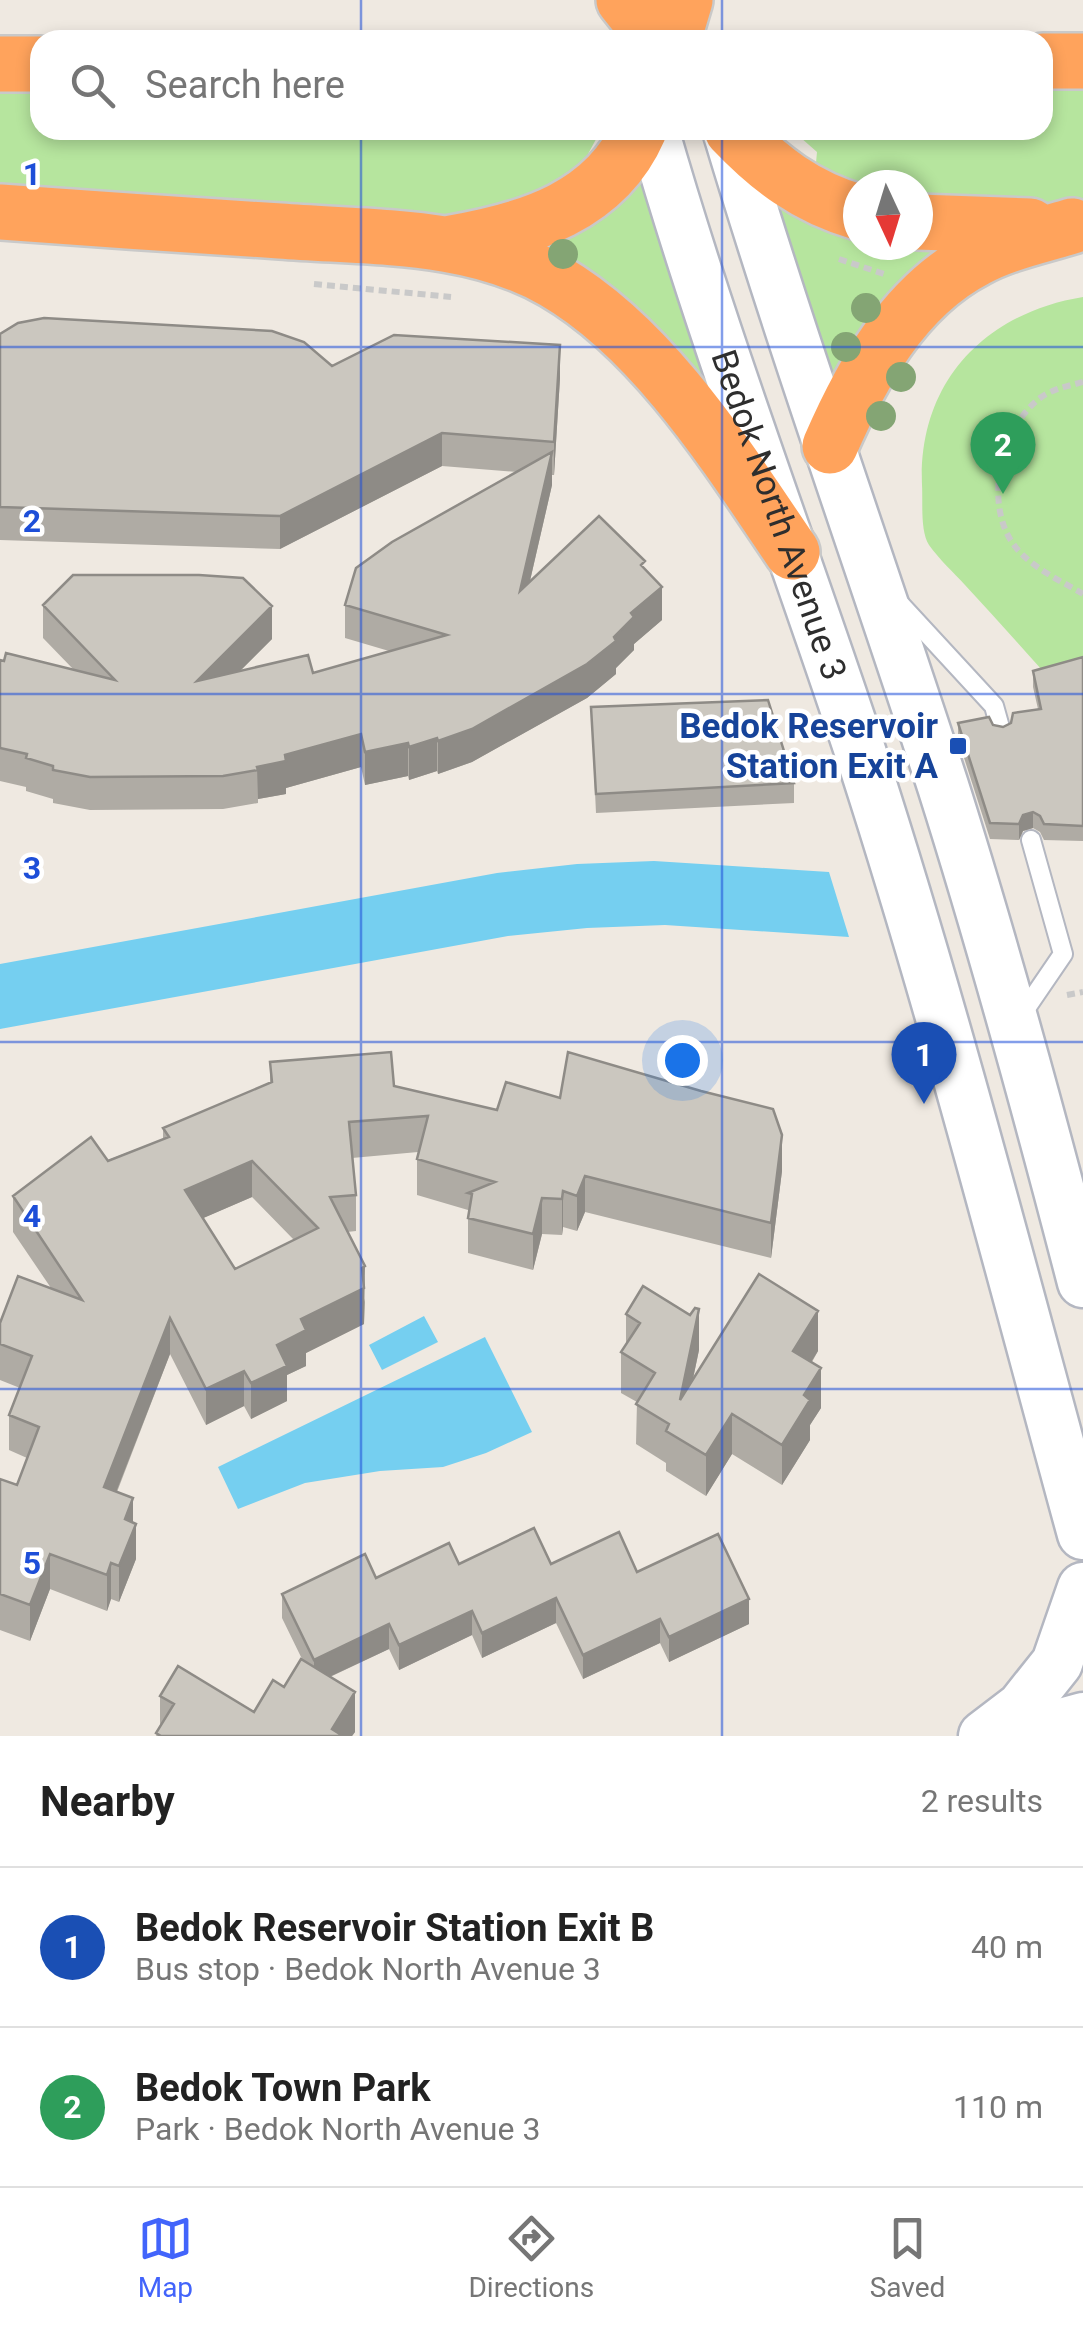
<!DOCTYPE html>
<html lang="en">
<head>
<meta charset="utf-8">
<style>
  :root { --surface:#fff; --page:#f2f2f2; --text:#222; --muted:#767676; --line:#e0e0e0; --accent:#4264fb }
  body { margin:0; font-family:Roboto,sans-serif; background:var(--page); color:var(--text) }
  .compass { position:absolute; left:843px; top:170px; width:90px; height:90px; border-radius:50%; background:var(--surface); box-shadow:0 5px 15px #0003; rotate:176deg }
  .you { position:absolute; left:682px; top:1060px; width:35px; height:35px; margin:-25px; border:8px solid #fff; border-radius:50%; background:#1a73e8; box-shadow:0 0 0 15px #1a73e833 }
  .badge { display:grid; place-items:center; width:65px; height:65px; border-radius:50%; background:var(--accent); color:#fff; font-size:32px; font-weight:700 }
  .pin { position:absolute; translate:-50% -82px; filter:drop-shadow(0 2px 5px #0008) }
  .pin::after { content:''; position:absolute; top:52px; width:35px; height:30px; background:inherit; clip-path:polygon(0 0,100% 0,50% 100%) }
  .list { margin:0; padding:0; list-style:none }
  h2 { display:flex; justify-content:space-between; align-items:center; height:130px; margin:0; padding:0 40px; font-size:42px }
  h2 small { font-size:32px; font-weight:400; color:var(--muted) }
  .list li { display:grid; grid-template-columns:65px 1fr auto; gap:30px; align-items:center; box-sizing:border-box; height:160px; padding:0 40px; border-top:2px solid var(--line) }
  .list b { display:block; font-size:38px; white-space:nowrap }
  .list p { margin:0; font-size:32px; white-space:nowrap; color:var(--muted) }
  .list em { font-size:32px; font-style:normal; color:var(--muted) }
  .icon { flex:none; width:55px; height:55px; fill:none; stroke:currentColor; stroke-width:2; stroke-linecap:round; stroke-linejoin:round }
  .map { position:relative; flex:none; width:1083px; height:1736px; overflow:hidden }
  .search { position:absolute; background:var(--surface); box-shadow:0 5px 15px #0003; left:30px; right:30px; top:30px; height:110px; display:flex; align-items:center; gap:25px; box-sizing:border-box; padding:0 35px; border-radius:30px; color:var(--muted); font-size:38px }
  .sheet { height:450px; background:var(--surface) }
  nav { display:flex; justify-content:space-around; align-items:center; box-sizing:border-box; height:140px; border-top:2px solid var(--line); background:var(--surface); font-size:28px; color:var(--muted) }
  nav a { display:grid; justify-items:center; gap:5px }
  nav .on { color:var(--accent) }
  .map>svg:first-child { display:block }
  .green { fill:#b6e59e; fill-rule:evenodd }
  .water { fill:#75cff0 }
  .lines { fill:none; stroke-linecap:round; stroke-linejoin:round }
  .lane-casing { stroke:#b4b7c1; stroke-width:22 }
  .secondary-casing { stroke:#b4b7c1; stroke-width:55 }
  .highway-casing { stroke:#c9c9c9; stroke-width:60 }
  .path { stroke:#c9c9c9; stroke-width:6; stroke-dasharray:8 5; stroke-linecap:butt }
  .lane { stroke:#fff; stroke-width:18 }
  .secondary { stroke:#fff; stroke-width:50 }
  .highway { stroke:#ffa35c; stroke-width:55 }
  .tree { fill:#84a574 }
  .wall { fill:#afaba4; fill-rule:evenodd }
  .shaded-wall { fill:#8e8b86 }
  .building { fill:#cbc7bf; stroke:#8e8b86; stroke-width:2.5; fill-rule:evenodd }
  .grid { fill:none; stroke:#1d4ed8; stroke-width:2.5; stroke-opacity:0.55 }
  .transit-dot { fill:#1a4fb4; stroke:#fff; stroke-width:4 }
  .labels { text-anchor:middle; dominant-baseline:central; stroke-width:9; stroke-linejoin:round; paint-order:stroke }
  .street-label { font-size:35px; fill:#2e2e2e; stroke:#fff }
  .transit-label { font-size:35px; font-weight:bold; fill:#164399; stroke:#fff; text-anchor:end }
  .grid-label { font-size:32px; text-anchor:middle; font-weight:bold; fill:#1d4ed8; stroke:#fff; stroke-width:9; stroke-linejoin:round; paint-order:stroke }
</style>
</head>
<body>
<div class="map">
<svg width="1083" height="1736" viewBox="0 0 1083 1736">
  <rect width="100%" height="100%" fill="#efe9e1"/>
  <!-- green -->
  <path class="green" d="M1043,61H1083V225L963,265L830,446L731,130L813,195L817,152L792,130H1043ZM858,185H918V245H858Z
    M0,66H40V130H601L588,154L597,189L641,130L787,543L537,271L0,214Z
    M1083,297V673L1042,670C1016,641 991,613 965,585C953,572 939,559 929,545C920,531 923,502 922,485C918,382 985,313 1083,297Z"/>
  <!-- water -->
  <path class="water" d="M654,861L829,872L849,937L665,925L587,928L508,936L0,1029V964L497,873L577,864Z
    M424,1316L438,1342L382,1370L369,1345Z
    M485,1337L532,1432L486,1453L443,1467L380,1471L305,1483L238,1509L218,1467Z"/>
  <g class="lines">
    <defs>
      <path id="lane" d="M899,603L994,706L1001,731
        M1020,1017L1063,954L1031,840"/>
      <g id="secondary">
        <path id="s1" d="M653,130C715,346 796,556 866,769C947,1021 1013,1278 1083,1534"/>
        <path d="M728,130C794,351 872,567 943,786C995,950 1040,1116 1083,1282"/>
        <path d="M984,1736L1022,1707L1057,1663L1083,1588"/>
        <path d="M1018,1736L1083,1718"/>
      </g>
      <path id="highway" d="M624,0L656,40
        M673,40L685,0
        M1043,61H1083
        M0,64H40
        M732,130C769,169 806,197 858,212
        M0,212C93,219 187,225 280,231C372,238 471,233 554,281C654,339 728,458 792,552
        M918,222L1030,226
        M451,243C528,230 606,206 639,130
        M830,446C861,375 904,296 976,259C1005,243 1040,236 1072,226"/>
    </defs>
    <!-- lane casing -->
    <use href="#lane" class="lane-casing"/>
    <!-- secondary casing -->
    <use href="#secondary" class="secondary-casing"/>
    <!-- highway casing -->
    <use href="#highway" class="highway-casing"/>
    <!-- path -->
    <path class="path" d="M839,259L884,274
      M314,284L451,297
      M1083,382C1068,386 1052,389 1040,398C1002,427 985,497 1010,539C1025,565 1058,579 1083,594
      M1067,995L1083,992"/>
    <!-- lane -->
    <use href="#lane" class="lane"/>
    <!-- secondary -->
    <use href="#secondary" class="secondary"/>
    <!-- highway -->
    <use href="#highway" class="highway"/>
  </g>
  <!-- trees -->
  <g class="tree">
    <circle cx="563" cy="254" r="15"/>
    <circle cx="866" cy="308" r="15"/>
    <circle cx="846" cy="347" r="15"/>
    <circle cx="901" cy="377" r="15"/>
    <circle cx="881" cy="416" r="15"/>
  </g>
  <!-- wall -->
  <path class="wall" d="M0,334L332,366L560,378L554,475H552V485L530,581L645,570L662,620L634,644V650L616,668V674L587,698L472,762L438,774L437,771L409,780L408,776L365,785L361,767L286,788V794L258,799V803L223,809L90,810L53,803V799L26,791V787L0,781V660L74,670L43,638V605L272,639L240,671L313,673L389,651L345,638V605L517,472L442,466L280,549L0,540Z
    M1083,657V841L1044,840L1040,832L1033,828L1023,831L1019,840L990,839L958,739V723L993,725L1003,727L1038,709L1033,687V671Z
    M591,707L794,783V803L596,813Z
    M270,1062L394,1086L497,1110L782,1171L771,1258L585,1212L577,1231L563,1227L562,1235L542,1234L533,1270L468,1253V1210L417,1195V1159L418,1152L352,1158L356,1195V1231L347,1232L365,1302L364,1324L306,1353V1366L287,1375V1401L251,1419L244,1406L206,1425L170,1354L117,1492L133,1522L136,1559L119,1602L111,1599L107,1611L50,1589L30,1641L0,1630V1479L17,1485L27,1458L9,1450V1415L20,1388L0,1380V1323L51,1288L13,1232V1196L163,1139V1128L270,1083ZM252,1197L294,1240L235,1269L203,1218Z
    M626,1314L699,1350L693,1379L818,1351L812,1362L821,1408L810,1425V1440L782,1485L732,1454L706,1496L666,1471V1463L636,1444L637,1402L621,1393V1352L626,1345Z
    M459,1564H551L637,1572L749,1624L669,1662L660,1643L583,1679L556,1623L482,1658L472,1635L399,1670L389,1649L330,1677L355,1732L352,1736H156L160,1728V1696L254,1712L284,1687L302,1659L282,1618V1594Z"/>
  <!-- shaded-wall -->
  <path class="shaded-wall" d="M560,345V378L554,475V442Z
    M442,433V466L280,549V516Z
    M552,452V485L520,624V591Z
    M662,587V620L634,644V650L616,668V674L587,698L472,762L438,774V741L614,637L631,613Z
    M272,606V639L197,714V681Z
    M361,734V767L286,788V794L258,799L257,767L285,755Z
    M437,738V771L409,780V747Z
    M408,743V776L365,785V752Z
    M1033,812V828L1023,831L1019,840V824L1023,815Z
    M782,1135V1171L771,1258V1223Z
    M252,1161V1197L185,1226V1190Z
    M585,1176V1212L577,1231V1196Z
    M563,1191V1227L562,1235V1199Z
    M542,1198V1234L533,1270V1234Z
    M365,1266L364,1324L306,1353V1366L287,1375V1401L251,1419V1383L277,1345L301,1319Z
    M699,1309V1350L680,1440V1400Z
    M818,1311V1351L793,1391V1351Z
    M170,1318V1354L104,1523V1487Z
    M821,1368V1408L810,1425V1440L782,1485V1445L804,1395Z
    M244,1371V1406L206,1425V1389Z
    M732,1414V1454L706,1496V1455Z
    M133,1498V1531L136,1524V1559L119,1602V1566L125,1519Z
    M50,1554V1589L30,1641V1605Z
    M111,1563V1599L107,1611V1575Z
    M556,1598V1623L482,1658V1633Z
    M749,1599V1624L669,1662V1637Z
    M472,1611V1635L399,1670V1645Z
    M660,1619V1643L583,1679V1655Z
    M389,1624V1649L314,1684V1660Z
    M355,1692V1732L352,1736H332V1729Z"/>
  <!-- building -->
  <path class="building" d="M44,318L272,331L304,342L332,366L394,335L560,345L554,442L442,433L280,516L0,507V334L18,323Z
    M552,452L520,591L599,516L645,561L641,565L662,587L631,613L634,617L614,637L616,641L587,664L472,729L438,741L437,738L409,747L408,743L365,752L361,734L285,755L286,761L257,767L258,770L223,776L90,777L53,770V766L26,758L27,754L0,748V660L4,661L6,653L115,680L43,605L73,575H199L243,578L272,606L197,681L308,655L313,673L447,635L345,605L356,568L392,542Z
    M1083,657V826L1044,824L1040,816L1033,812L1023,815L1019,824L990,823L958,723L989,717L993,725L1003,727L1011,723L1013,713L1041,709L1033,671Z
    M768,700L794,783L596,794L591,707Z
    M391,1052L394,1086L497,1110L506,1082L560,1098L568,1052L701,1091L773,1109L782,1135L771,1223L585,1176L577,1196L563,1191L562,1199L542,1198L533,1234L468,1218L472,1194L468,1193L495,1182L417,1159L428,1116L349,1122L356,1195L330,1197L365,1266L362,1268L364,1288L301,1319L306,1330L277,1345L287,1366L251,1383L244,1371L206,1389L170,1318L104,1487L133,1498L125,1519L136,1524L119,1566L111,1563L107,1575L50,1554L30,1605L0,1594V1479L17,1485L39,1427L9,1415L32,1356L0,1344V1323L18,1276L82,1300L13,1196L91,1137L108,1161L169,1137L163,1128L272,1082L270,1062ZM252,1161L318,1228L235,1269L185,1190Z
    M759,1274L818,1311L793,1351L821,1368L804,1395L810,1400L782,1445L732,1414L706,1455L666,1431L669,1424L636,1404L655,1373L621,1352L640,1323L626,1314L643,1286L690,1315L695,1308L699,1309L680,1400Z
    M534,1528L551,1564L619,1532L637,1572L718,1534L749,1599L669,1637L660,1619L583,1655L556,1598L482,1633L472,1611L399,1645L389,1624L314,1660L282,1594L365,1554L376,1578L449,1543L459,1564Z
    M301,1659L355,1692L332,1729L343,1736H161L156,1733L174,1704L160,1696L178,1666L254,1712L273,1680L284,1687Z"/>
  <!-- grid -->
  <path class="grid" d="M361,0V40M722,0V40M361,130V1736M722,130V1736M0,347H1083M0,694H1083M0,1042H1083M0,1389H1083"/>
  <!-- markers -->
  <rect class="transit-dot" x="948" y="736" width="20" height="20" rx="5"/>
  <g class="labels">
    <!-- street labels -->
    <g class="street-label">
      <text stroke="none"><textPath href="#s1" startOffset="405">Bedok North Avenue 3</textPath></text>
    </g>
    <!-- transit labels -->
    <g class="transit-label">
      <text x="938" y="726">Bedok Reservoir<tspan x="938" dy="40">Station Exit A</tspan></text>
    </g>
  </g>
  <g class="grid-label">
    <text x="32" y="185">1</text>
    <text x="32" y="532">2</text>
    <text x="32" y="879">3</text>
    <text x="32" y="1227">4</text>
    <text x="32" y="1574">5</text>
  </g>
</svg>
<svg class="compass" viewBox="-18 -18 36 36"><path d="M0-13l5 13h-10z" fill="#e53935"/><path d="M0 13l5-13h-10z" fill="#767676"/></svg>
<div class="you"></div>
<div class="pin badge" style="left:924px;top:1104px;background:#1a4fb4">1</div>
<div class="pin badge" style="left:1003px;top:494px;background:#2e9e5b">2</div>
<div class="search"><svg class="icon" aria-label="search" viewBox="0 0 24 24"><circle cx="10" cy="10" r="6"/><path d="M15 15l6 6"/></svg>Search here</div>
</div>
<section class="sheet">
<h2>Nearby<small>2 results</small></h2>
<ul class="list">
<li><span class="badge" style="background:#1a4fb4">1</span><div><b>Bedok Reservoir Station Exit B</b><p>Bus stop · Bedok North Avenue 3</p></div><em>40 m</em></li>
<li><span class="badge" style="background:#2e9e5b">2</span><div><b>Bedok Town Park</b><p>Park · Bedok North Avenue 3</p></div><em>110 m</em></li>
</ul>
</section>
<nav>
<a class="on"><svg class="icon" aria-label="map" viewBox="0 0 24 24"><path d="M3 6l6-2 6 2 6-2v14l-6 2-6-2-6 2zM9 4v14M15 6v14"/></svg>Map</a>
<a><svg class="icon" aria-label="directions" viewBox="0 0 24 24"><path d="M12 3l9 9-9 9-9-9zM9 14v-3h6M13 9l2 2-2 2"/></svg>Directions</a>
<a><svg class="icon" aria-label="saved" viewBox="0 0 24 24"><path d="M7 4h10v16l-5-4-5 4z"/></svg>Saved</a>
</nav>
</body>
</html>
